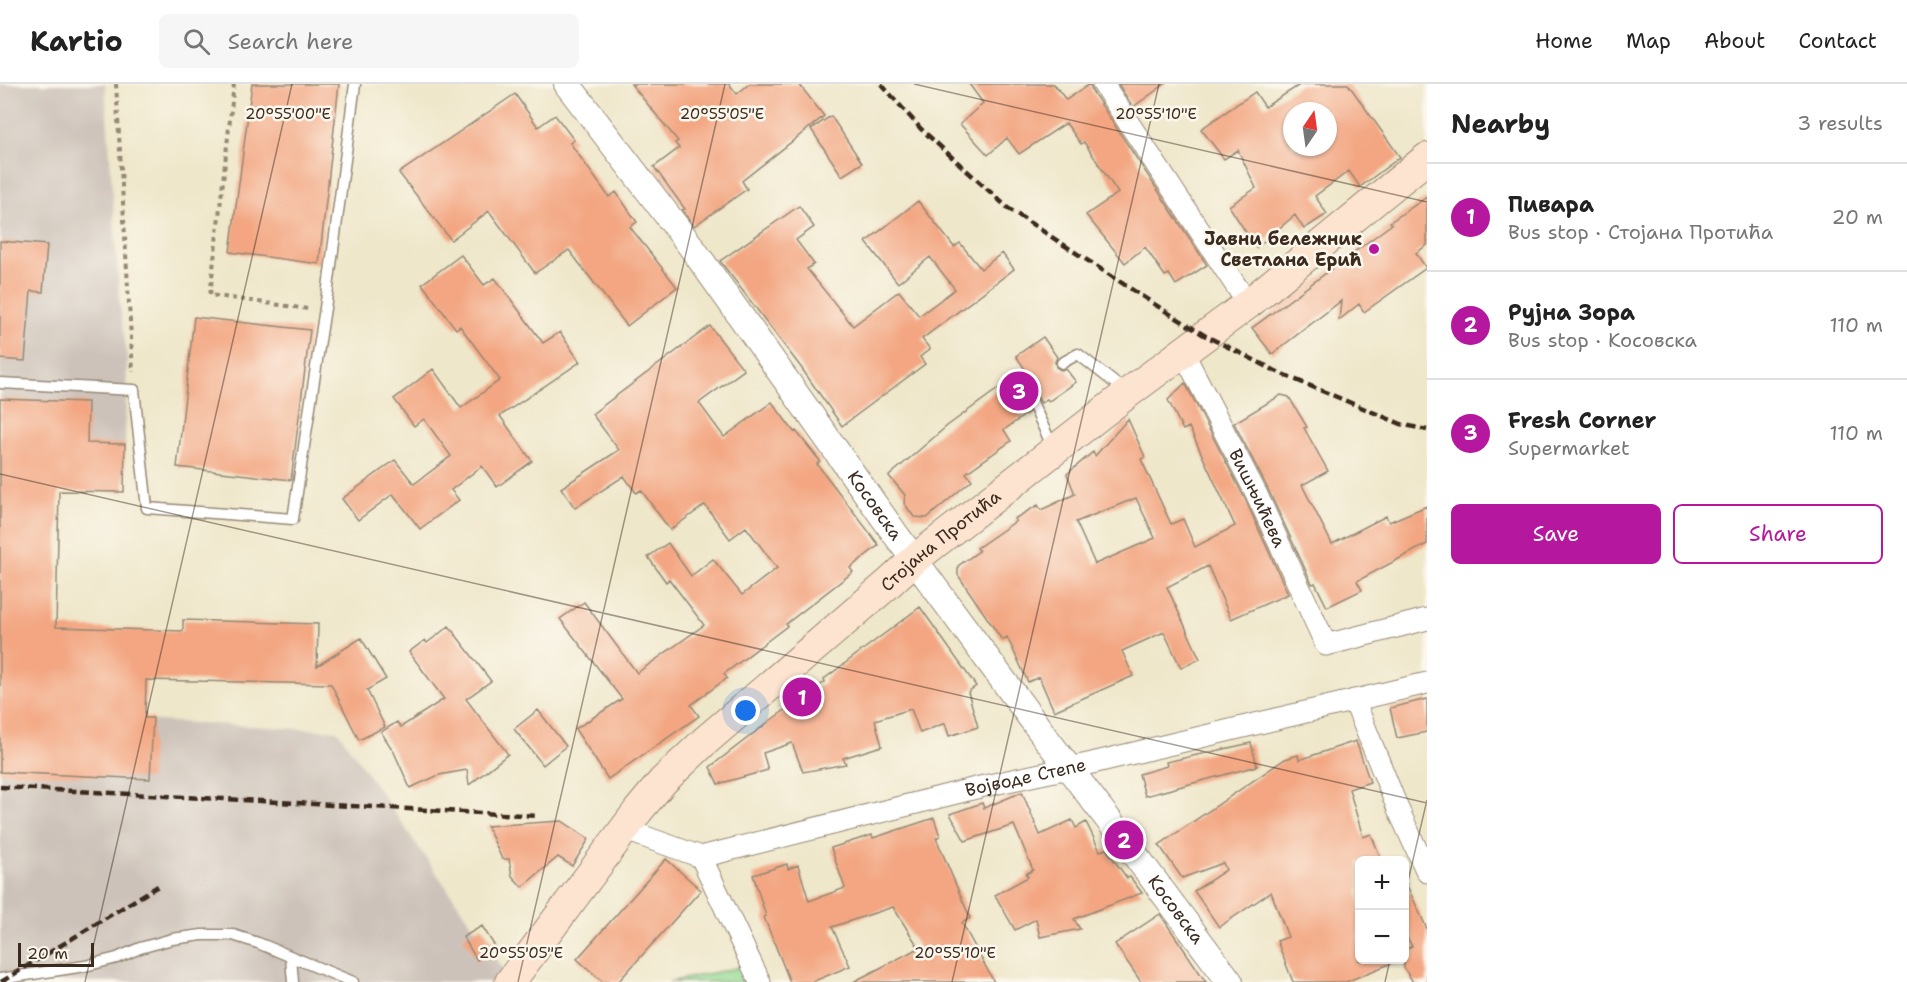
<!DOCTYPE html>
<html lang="en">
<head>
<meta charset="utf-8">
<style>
  :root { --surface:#fff; --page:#f6f6f6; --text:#222; --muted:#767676; --line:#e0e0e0; --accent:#b5179e }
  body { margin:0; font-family:"Shantell Sans",sans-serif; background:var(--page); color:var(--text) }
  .controls { position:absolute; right:18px; bottom:18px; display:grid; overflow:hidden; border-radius:9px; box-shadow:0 2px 4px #0004 }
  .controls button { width:54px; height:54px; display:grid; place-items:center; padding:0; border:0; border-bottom:2px solid var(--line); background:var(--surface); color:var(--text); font:30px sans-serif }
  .compass { position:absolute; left:1283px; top:18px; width:54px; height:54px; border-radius:50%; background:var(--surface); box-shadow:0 2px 4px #0004; rotate:13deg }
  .scale { position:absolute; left:18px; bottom:15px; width:76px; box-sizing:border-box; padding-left:6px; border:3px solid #3b2a1e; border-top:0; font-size:16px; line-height:21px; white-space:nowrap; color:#3b2a1e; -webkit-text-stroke:4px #fbf7ec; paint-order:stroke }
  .you { position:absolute; left:746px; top:627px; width:21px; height:21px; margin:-15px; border:4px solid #fff; border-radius:50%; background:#1a73e8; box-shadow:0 0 0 9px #1a73e833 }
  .badge { display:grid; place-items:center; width:39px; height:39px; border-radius:50%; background:var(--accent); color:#fff; font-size:20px; font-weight:700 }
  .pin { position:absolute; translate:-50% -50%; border:3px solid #fff; box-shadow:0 2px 6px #0006 }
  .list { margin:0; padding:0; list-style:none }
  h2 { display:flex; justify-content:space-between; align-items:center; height:78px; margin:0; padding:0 24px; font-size:26px }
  h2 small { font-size:20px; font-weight:400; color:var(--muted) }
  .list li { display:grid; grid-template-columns:39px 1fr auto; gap:18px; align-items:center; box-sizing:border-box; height:108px; padding:0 24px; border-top:2px solid var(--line) }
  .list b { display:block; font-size:22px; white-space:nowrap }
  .list p { margin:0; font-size:20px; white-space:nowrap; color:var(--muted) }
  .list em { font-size:20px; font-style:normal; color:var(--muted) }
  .actions { display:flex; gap:12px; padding:18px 24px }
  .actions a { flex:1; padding:14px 0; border:2px solid var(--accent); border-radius:9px; text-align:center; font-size:21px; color:var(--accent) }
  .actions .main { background:var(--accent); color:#fff }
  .icon { flex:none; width:33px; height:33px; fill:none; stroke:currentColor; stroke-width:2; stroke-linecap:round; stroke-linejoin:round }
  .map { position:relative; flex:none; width:1427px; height:898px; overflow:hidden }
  header { display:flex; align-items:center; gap:36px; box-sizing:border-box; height:84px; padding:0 30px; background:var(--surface); border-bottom:2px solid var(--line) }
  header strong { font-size:28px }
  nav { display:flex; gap:33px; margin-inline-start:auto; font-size:21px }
  .search { width:420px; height:54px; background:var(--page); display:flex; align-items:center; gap:15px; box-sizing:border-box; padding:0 21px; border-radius:9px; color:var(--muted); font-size:22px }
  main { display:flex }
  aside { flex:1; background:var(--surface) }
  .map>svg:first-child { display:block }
  .industrial { fill:#cdc2b9 }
  .green { fill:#93da94; stroke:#678259; stroke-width:1.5 }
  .building { fill:#f3a681; fill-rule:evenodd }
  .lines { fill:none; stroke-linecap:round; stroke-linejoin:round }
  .service-casing { stroke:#958874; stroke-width:13 }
  .minor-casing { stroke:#958874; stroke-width:23 }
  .tertiary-casing { stroke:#958874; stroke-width:28 }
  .secondary-casing { stroke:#958874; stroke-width:32 }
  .path { stroke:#958874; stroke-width:4; stroke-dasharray:4.5 4.5; stroke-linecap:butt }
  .service { stroke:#fff; stroke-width:10 }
  .minor { stroke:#fff; stroke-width:21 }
  .tertiary { stroke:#fff; stroke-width:26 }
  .secondary { stroke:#fde4d0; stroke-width:30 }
  .rail { stroke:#3b2a1e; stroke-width:4.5; stroke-dasharray:9 4.5; stroke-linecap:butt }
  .ticks { fill:none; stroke:#3b2a1e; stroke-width:1.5; stroke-opacity:0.45 }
  .poi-dot { fill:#b5179e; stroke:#fbf7ec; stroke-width:2 }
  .labels { text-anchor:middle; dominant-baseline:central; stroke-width:5; stroke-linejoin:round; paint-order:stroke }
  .poi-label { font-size:18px; font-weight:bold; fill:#3b2a1e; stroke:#fbf7ec; text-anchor:end }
  .street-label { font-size:18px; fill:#3b2a1e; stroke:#fbf7ec }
  .ticks-label { font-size:15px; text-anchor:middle; fill:#3b2a1e; stroke:#fbf7ec; stroke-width:5; stroke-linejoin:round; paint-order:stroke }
</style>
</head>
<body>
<header>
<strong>Kartio</strong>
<div class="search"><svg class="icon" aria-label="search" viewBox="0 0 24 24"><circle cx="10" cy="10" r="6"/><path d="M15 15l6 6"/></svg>Search here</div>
<nav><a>Home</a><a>Map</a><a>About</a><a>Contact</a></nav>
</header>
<main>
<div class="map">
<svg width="1427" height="898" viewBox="0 0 1427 898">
  <rect width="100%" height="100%" fill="#fbf7ec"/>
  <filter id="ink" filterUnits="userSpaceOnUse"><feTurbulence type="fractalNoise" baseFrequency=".0167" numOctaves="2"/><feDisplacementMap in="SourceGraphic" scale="12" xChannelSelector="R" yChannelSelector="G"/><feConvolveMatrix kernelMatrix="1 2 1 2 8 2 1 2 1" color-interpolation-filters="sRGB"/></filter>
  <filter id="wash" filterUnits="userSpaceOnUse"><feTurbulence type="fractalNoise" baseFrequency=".008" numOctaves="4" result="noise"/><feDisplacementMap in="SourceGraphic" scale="24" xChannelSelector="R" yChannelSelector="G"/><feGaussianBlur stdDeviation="1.35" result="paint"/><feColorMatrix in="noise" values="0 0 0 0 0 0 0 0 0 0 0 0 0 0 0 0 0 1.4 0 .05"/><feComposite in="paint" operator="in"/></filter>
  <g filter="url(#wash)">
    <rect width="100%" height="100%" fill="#efe7ca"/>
    <!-- industrial -->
    <path class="industrial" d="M0,0H105L120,223L127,272L124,408L0,405Z
      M0,628L338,647L512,898H0Z"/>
    <!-- green -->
    <path class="green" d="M746,882L754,898H669Z"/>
    <g id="blocks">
      <!-- building -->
      <path class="building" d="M252,0H339L319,180L230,168Z
        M631,0H729L737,10L749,0H799L824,32L742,97L747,105L694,142L682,126L685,125L654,83L679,64L675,59L678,57Z
        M969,0H1054L1066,16L1090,0L1092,7L1207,181L1176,201L1169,190L1165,192L1145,163L1125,179L1086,131L1118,109L1084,58L1081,60L1066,39L1019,70L1007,54L988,71L960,40L983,19Z
        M1118,0H1165L1133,23Z
        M1301,0H1348L1400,73L1360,103L1349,87L1315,112L1327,130L1304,145L1295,131L1256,164L1229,122L1256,104L1238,66L1224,75L1201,45L1255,8L1265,23ZM1292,27H1328V63H1292Z
        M515,10L538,43L555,31L574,56L570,59L609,113L616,108L637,138L630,143L677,203L627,242L569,166L535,189L489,127L451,156L399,89Z
        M831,32L862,79L842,92L811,45Z
        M1427,113V161L1416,169L1426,184L1364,228L1359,220L1339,236L1341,217L1272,270L1252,244L1392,140L1390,138Z
        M918,117L954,163L960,159L981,185L1002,169L1014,185L922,255L930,265L920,273L925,280L842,342L800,282L720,177L799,122L814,143L796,156L814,180L807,185L853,242L899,207L919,232L955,205L930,173L898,199L866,158Z
        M0,157L47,161L43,208L31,207L25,277L0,275Z
        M461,171L484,201L495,194L543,259L560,248L580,278L500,332L532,377L497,403L482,382L451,406L459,416L420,445L393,410L358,436L342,415L395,376L414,400L451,372L424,335L414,342L394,315L433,285L461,324L500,296L460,242L456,245L422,200Z
        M194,233L310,246L291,396L177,383Z
        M710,242L744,286L699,319L724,353L772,318L794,348L796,347L820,377L817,380L879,461L850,484L853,488L786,540L787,542L724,590L727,594L691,621L699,632L608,695L575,645L622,615L560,535L584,518L637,589L704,541L669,495L666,498L648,473L668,459L691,492L713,475L742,511L777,484L746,443L730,455L705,421L670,446L641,406L636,409L624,392L575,424L561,404L619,366L592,330Z
        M1043,253L1057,273L1055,278L1056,283L1061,286L1066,285L1076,298L1049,317L1047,315L1041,319L1037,312L1033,311L1026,313L1025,318L1029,328L1004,346L1011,357L966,389L972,396L927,434L914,433L904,419L905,411L889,392L947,342L1025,285L1016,272Z
        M1185,299L1245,415L1288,510L1231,535L1208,482L1167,503L1200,575L1181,584L1164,548L1122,567L1133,592L1054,627L1039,593L1028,598L1007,553L1002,556L958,491V482L979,467L977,464L1016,437L1014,435L1038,421L1041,426L1075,410L1067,390L1093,368L1095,372L1128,335L1145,373L1141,375L1171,440L1183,435L1195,463L1235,442L1189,343L1183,346L1168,316ZM1136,414L1155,454L1095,480L1076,438Z
        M1281,311L1289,313L1307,343L1304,344L1328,387L1302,401L1332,460L1386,432L1389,438L1427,422V460L1357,497L1362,506L1327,523L1315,499L1312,500L1267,403L1234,339Z
        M0,315L88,318L87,359L125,360L124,408L59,407L56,543L183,547V536L318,540L317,582L361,554L386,595L367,606L385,643L359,656L331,600L146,596L145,634H153L150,695L0,688Z
        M920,523L976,602L968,608L978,643L949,652L945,639L920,649L911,625L875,636L882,662L843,674L846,680L803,688L792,659L763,669L768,686L718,700L710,683L771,636L825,598L824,595Z
        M449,542L491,597L466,615L508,670L469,701L467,686L439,691L410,704L394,668L381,648L397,638L401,643L444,615L409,568L425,556L427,559Z
        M1427,615V648L1397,654L1390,624Z
        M538,626L566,662L543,681L514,645Z
        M1356,657L1370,698L1349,705L1363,753L1371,750L1382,777H1359V876H1399L1346,898H1293L1277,857L1288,853L1271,808L1219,843L1194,807L1226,786L1223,779L1182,794L1159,761L1285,675L1298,671L1299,676Z
        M1251,659L1257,682L1145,712L1139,690L1167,682L1166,678Z
        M1022,708L1040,751L1072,736L1076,744L1086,738L1100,767L1106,765L1127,794L1130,793L1142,809L1074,835L1080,845L1040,853L1036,835L1015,846L995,811L1028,793L1026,790L1033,786L1014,741L965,757L950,730L982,719L984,724Z
        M934,734L940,752L936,754L970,834L962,839L994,898H853L919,864L893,823L832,843L850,882L812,898H790L764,833L766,832L753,791L787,780L788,785L798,781L809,817L845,804L831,764L872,751L873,754Z
        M562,737L589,755L572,782L558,773L522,803L512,792L509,775H502L487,742Z
        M666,775L701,806L618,898H603L577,875Z
        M1404,795L1427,845V898H1413L1404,884V867L1412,862L1404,849Z
        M1160,830L1206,898H1141L1115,860Z
        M482,842L496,864L477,876L463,853Z"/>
    </g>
  </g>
  <g filter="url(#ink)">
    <use href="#blocks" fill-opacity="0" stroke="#958874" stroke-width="1.5"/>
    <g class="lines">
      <defs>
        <path id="service" d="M1062,279L1078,270L1125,307
          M0,299L134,306L147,424L293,435L328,204L355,0
          M1032,318L1053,364
          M291,874L293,898
          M0,895L85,882L117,874L140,864L172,855L202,851H233L258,859L353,898"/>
        <g id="minor">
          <path d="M1103,0L1248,220"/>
          <path id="s1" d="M1183,268L1256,409L1326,561L1427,535"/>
          <path d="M1354,616L1398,725L1427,788"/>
          <path id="s2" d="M626,746L701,773L980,703L1092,679L1427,599"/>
          <path d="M701,773L760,898"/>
        </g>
        <g id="tertiary">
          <path id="s3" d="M567,0L690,161L896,451L1045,653L1124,756L1230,898"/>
        </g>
        <g id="secondary">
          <path id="s4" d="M510,898L638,727L663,697L704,658L888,500L915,475L1128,309L1248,220L1427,74"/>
        </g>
      </defs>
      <!-- service casing -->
      <use href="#service" class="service-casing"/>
      <!-- minor casing -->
      <use href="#minor" class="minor-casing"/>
      <!-- tertiary casing -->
      <use href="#tertiary" class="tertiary-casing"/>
      <!-- secondary casing -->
      <use href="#secondary" class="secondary-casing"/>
      <!-- path -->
      <path class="path" d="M116,0L133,288
        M234,0L210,211L308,225"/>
      <!-- service -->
      <use href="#service" class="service"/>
      <!-- minor -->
      <use href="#minor" class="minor"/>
      <!-- tertiary -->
      <use href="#tertiary" class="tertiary"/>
      <!-- secondary -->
      <use href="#secondary" class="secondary"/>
      <!-- rail -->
      <path class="rail" d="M881,0L921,45L1009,125L1154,220L1204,251L1282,290L1401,340L1427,346
        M0,703L538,732
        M1,898L158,802"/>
    </g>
  </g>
  <!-- ticks -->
  <path class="ticks" d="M914,0L1427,118M0,390L1427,719M1404,814L1427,716M85,898L292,0M518,898L725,0M952,898L1159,0M1385,898L1390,876"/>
  <!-- markers -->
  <circle class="poi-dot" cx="1374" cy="165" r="6"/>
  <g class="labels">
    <!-- poi labels -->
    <g class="poi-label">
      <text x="1362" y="155">Јавни бележник<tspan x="1362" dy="21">Светлана Ерић</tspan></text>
    </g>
    <!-- street labels -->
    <g class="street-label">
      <text stroke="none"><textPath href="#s1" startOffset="164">Вишњићева</textPath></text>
      <text stroke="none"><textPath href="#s3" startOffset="522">Косовска</textPath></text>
      <text stroke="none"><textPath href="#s4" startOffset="620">Стојана Протића</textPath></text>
      <text stroke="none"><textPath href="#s2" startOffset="414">Војводе Степе</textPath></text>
      <text stroke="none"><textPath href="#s3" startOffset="1026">Косовска</textPath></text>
    </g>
  </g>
  <g class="ticks-label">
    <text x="288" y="35">20°55'00"E</text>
    <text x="722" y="35">20°55'05"E</text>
    <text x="1156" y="35">20°55'10"E</text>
    <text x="521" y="874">20°55'05"E</text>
    <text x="955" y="874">20°55'10"E</text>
  </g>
</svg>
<div class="controls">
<button>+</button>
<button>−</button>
</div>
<svg class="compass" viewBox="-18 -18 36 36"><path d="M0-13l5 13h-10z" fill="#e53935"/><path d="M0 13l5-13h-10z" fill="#767676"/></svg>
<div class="scale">20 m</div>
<div class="you"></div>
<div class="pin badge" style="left:802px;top:613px">1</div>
<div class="pin badge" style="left:1124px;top:756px">2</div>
<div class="pin badge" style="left:1019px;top:307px">3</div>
</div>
<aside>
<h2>Nearby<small>3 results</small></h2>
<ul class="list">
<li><span class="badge">1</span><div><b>Пивара</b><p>Bus stop · Стојана Протића</p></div><em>20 m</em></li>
<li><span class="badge">2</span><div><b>Рујна Зора</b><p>Bus stop · Косовска</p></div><em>110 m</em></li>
<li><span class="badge">3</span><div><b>Fresh Corner</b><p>Supermarket</p></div><em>110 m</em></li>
</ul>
<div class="actions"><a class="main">Save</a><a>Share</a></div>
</aside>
</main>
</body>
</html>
